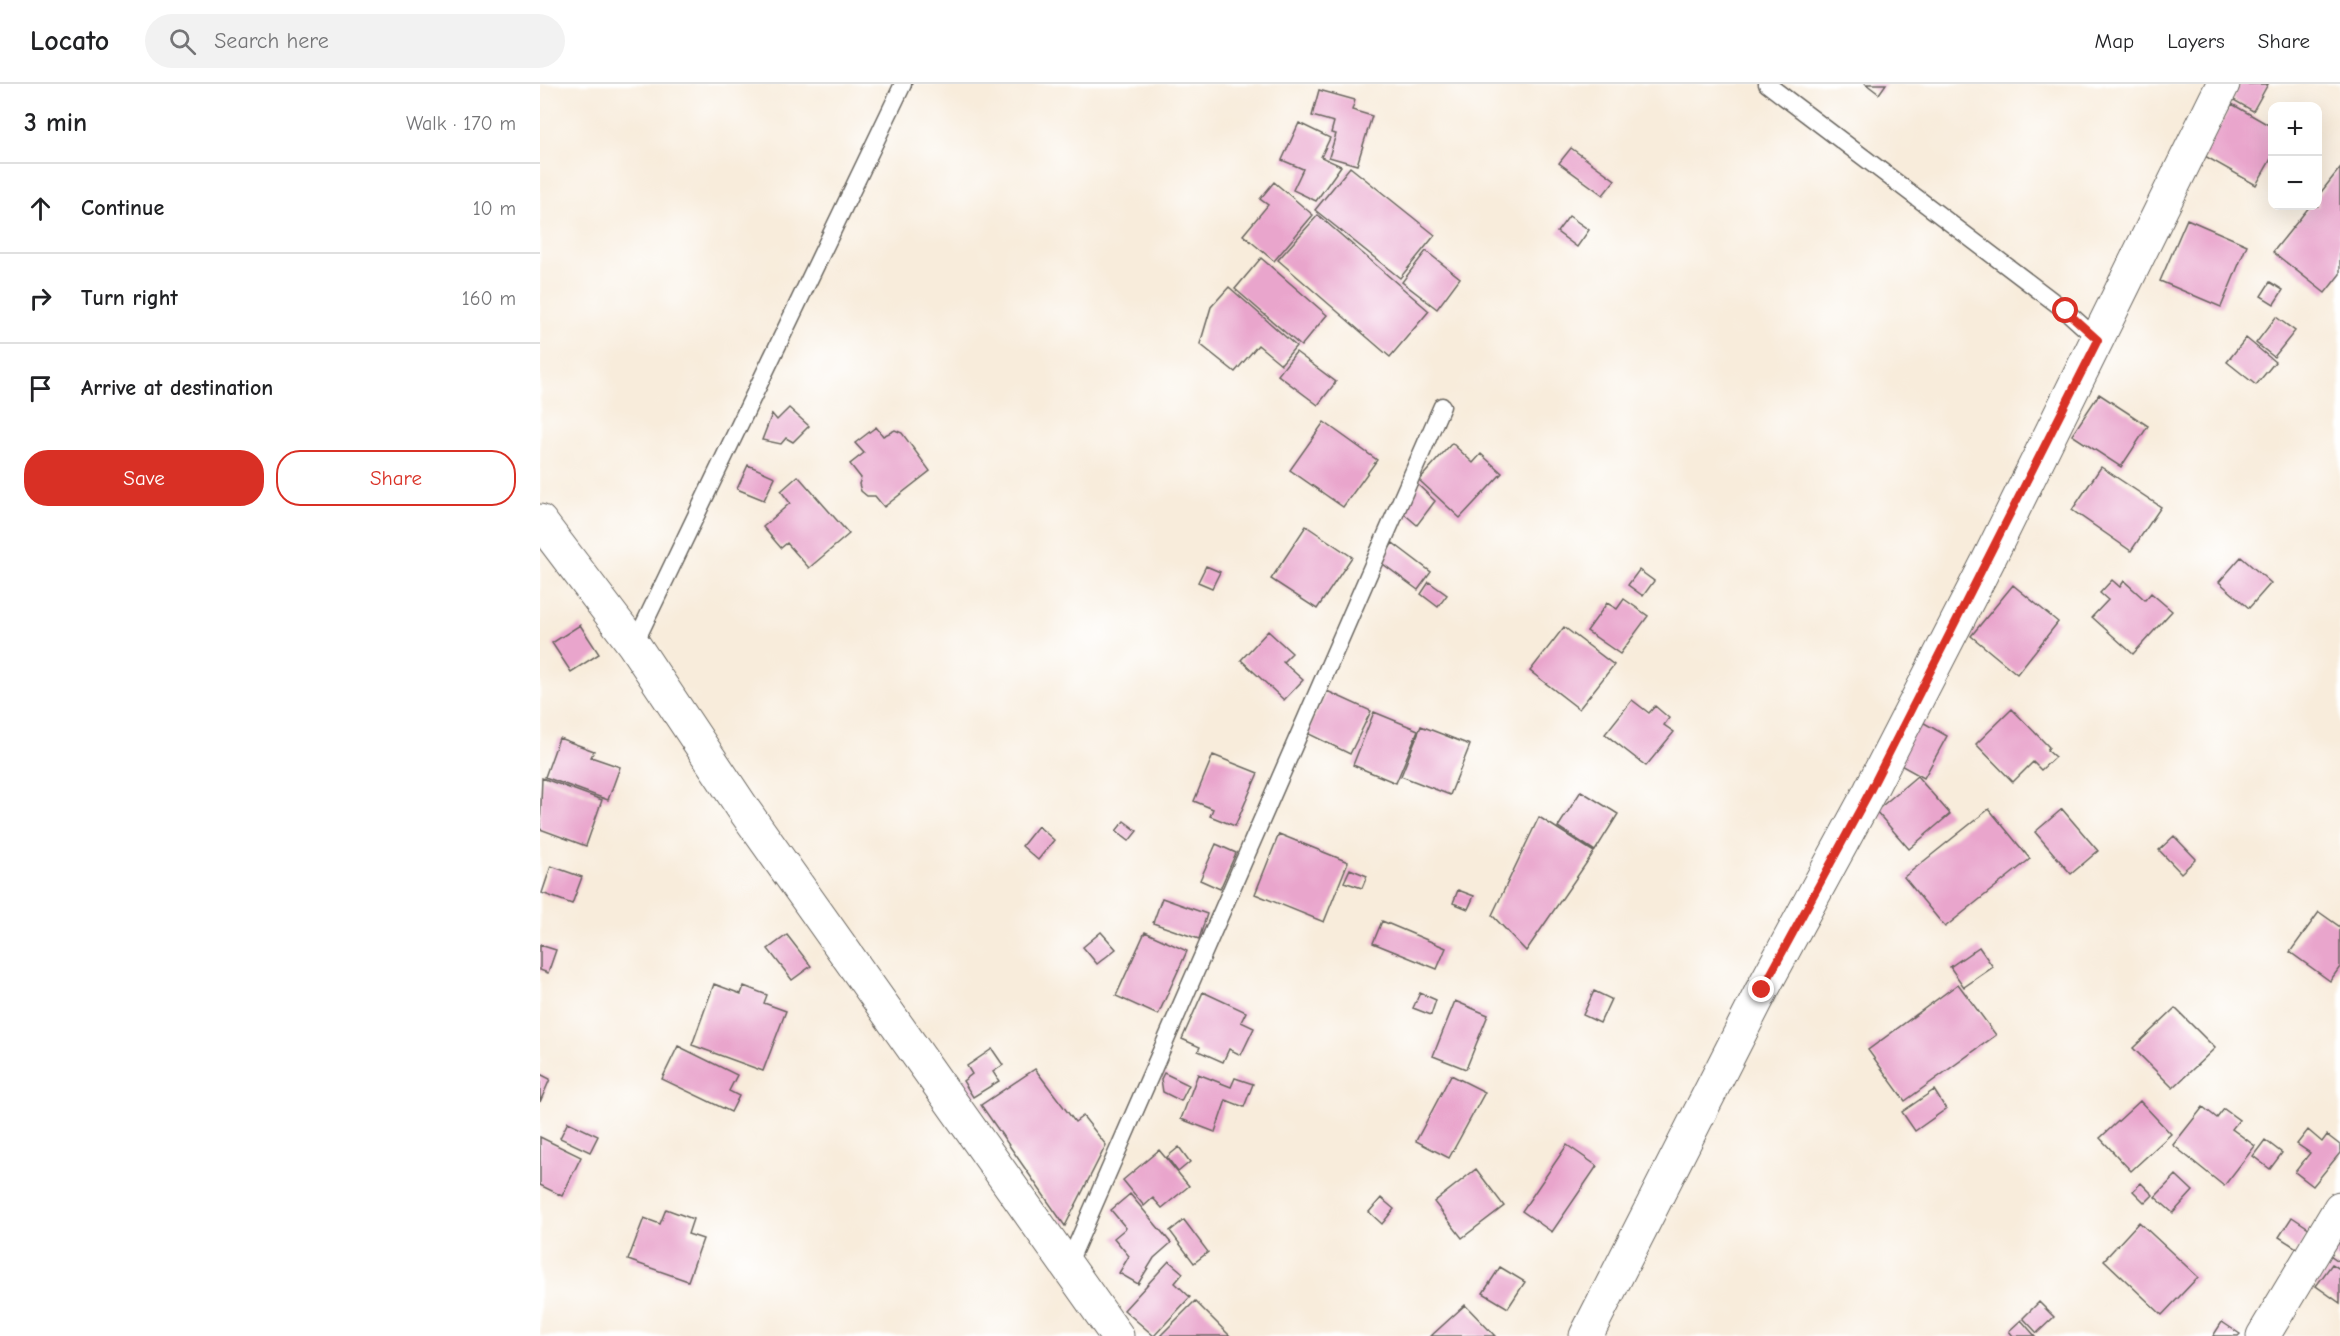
<!DOCTYPE html>
<html lang="en">
<head>
<meta charset="utf-8">
<style>
  :root { --surface:#fff; --page:#f2f2f2; --text:#202124; --muted:#757577; --line:#e0e0e0; --accent:#d93025 }
  body { margin:0; font-family:"Comic Neue",sans-serif; background:var(--page); color:var(--text) }
  .controls { position:absolute; right:18px; top:18px; display:grid; overflow:hidden; border-radius:12px; box-shadow:0 6px 24px #0002 }
  .controls button { width:54px; height:54px; display:grid; place-items:center; padding:0; border:0; border-bottom:2px solid var(--line); background:var(--surface); color:var(--text); font:30px sans-serif }
  .stop { position:absolute; width:18px; height:18px; margin:-14px; border:4px solid #d93025; border-radius:50%; background:#fff }
  .stop.end { background:#d93025; border-color:#fff; box-shadow:0 2px 6px #0008 }
  .list { margin:0; padding:0; list-style:none }
  h2 { display:flex; justify-content:space-between; align-items:center; height:78px; margin:0; padding:0 24px; font-size:26px }
  h2 small { font-size:20px; font-weight:400; color:var(--muted) }
  .list li { display:grid; grid-template-columns:39px 1fr auto; gap:18px; align-items:center; box-sizing:border-box; height:90px; padding:0 24px; border-top:2px solid var(--line) }
  .list b { display:block; font-size:22px; white-space:nowrap }
  .list em { font-size:20px; font-style:normal; color:var(--muted) }
  .actions { display:flex; gap:12px; padding:18px 24px }
  .actions a { flex:1; padding:14px 0; border:2px solid var(--accent); border-radius:24px; text-align:center; font-size:21px; color:var(--accent) }
  .actions .main { background:var(--accent); color:#fff }
  .icon { flex:none; width:33px; height:33px; fill:none; stroke:currentColor; stroke-width:2; stroke-linecap:round; stroke-linejoin:round }
  .map { position:relative; flex:none; width:1800px; height:1252px; overflow:hidden }
  header { display:flex; align-items:center; gap:36px; box-sizing:border-box; height:84px; padding:0 30px; background:var(--surface); border-bottom:2px solid var(--line) }
  header strong { font-size:28px }
  nav { display:flex; gap:33px; margin-inline-start:auto; font-size:21px }
  .search { width:420px; height:54px; background:var(--page); display:flex; align-items:center; gap:15px; box-sizing:border-box; padding:0 21px; border-radius:33px; color:var(--muted); font-size:22px }
  main { display:flex }
  aside { flex:1; background:var(--surface) }
  .map>svg:first-child { display:block }
  .building { fill:#e9a5cc }
  .lines { fill:none; stroke-linecap:round; stroke-linejoin:round }
  .lane-casing { stroke:#69655f; stroke-width:19 }
  .street-casing { stroke:#69655f; stroke-width:35 }
  .lane { stroke:#fff; stroke-width:16 }
  .street { stroke:#fff; stroke-width:33 }
  .route { stroke:#d93025; stroke-width:8 }
</style>
</head>
<body>
<header>
<strong>Locato</strong>
<div class="search"><svg class="icon" aria-label="search" viewBox="0 0 24 24"><circle cx="10" cy="10" r="6"/><path d="M15 15l6 6"/></svg>Search here</div>
<nav><a>Map</a><a>Layers</a><a>Share</a></nav>
</header>
<main>
<aside>
<h2>3 min<small>Walk · 170 m</small></h2>
<ul class="list">
<li><svg class="icon" aria-label="ahead" viewBox="0 0 24 24"><path d="M12 20V5M6 11l6-6 6 6"/></svg><div><b>Continue</b></div><em>10 m</em></li>
<li><svg class="icon" aria-label="right" viewBox="0 0 24 24"><path d="M7 20v-9h11M14 6l5 5-5 5"/></svg><div><b>Turn right</b></div><em>160 m</em></li>
<li><svg class="icon" aria-label="arrive" viewBox="0 0 24 24"><path d="M6 21V4h12l-3 4 3 4H6"/></svg><div><b>Arrive at destination</b></div></li>
</ul>
<div class="actions"><a class="main">Save</a><a>Share</a></div>
</aside>
<div class="map">
<svg width="1800" height="1252" viewBox="0 0 1800 1252">
  <rect width="100%" height="100%" fill="#fff"/>
  <filter id="ink" filterUnits="userSpaceOnUse"><feTurbulence type="fractalNoise" baseFrequency=".0167" numOctaves="2"/><feDisplacementMap in="SourceGraphic" scale="12" xChannelSelector="R" yChannelSelector="G"/><feConvolveMatrix kernelMatrix="1 2 1 2 8 2 1 2 1" color-interpolation-filters="sRGB"/></filter>
  <filter id="wash" filterUnits="userSpaceOnUse"><feTurbulence type="fractalNoise" baseFrequency=".008" numOctaves="4" result="noise"/><feDisplacementMap in="SourceGraphic" scale="24" xChannelSelector="R" yChannelSelector="G"/><feGaussianBlur stdDeviation="1.35" result="paint"/><feColorMatrix in="noise" values="0 0 0 0 0 0 0 0 0 0 0 0 0 0 0 0 0 1.4 0 .05"/><feComposite in="paint" operator="in"/></filter>
  <g filter="url(#wash)">
    <rect width="100%" height="100%" fill="#f8ecdb"/>
    <g id="blocks">
      <!-- building -->
      <path class="building" d="M1326,0H1346L1339,10Z
        M1700,0H1728L1713,27L1692,15Z
        M779,6L815,16L812,26L832,32L817,81L789,73L796,50L791,49L794,38L772,32Z
        M1692,20L1732,43V73L1716,101L1663,71Z
        M759,39L790,54L781,73L801,82L776,117L753,106L763,85L742,76Z
        M1031,64L1075,96L1063,111L1019,79Z
        M810,83L895,151L860,194L775,126Z
        M1800,84V190L1785,209L1733,168L1770,122H1778V112Z
        M734,98L773,131L734,177L703,151L728,121L720,115Z
        M778,131L889,227L850,273L738,176Z
        M1029,132L1049,146L1037,163L1017,148Z
        M1647,135L1707,161L1681,223L1620,197Z
        M886,167L920,194L897,225L862,198Z
        M721,174L787,231L761,262L695,205Z
        M1730,198L1743,206L1734,220L1721,212Z
        M689,203L756,262L741,280L718,261L695,288L660,260L671,223Z
        M1736,233L1755,247L1734,273L1716,259Z
        M1706,254L1735,278L1716,301L1687,278Z
        M756,268L796,298L778,321L738,291Z
        M1559,310L1608,342L1581,383L1532,351Z
        M249,324L269,342L253,358L246,354L241,360L222,356L232,330L237,336Z
        M784,338L837,376L803,423L750,386Z
        M336,343L343,352L355,346L362,349L390,387L344,423L335,412H327L321,407L319,400L321,394L310,380L324,369L315,359Z
        M912,359L933,379L941,370L962,389L920,434L879,396Z
        M208,381L235,393L224,416L197,405Z
        M1561,383L1621,423L1591,467L1532,426Z
        M258,392L309,450L269,484L247,459L241,464L223,443L250,419L241,407Z
        M876,399L895,417L877,441L862,428Z
        M766,442L812,473L777,525L731,495Z
        M853,459L891,488L878,506L839,477Z
        M1701,473L1731,499L1709,524L1679,498Z
        M666,482L680,488L672,504L658,498Z
        M1099,486L1114,497L1103,512L1088,501Z
        M1572,496L1580,503L1584,497L1605,516L1611,509L1632,527L1593,570L1552,533L1568,516L1560,509Z
        M889,498L907,511L898,523L881,510Z
        M1473,501L1518,538L1477,590L1431,552Z
        M1084,515L1108,532L1080,570L1047,547L1067,519L1077,525Z
        M40,541L59,570L31,588L12,559Z
        M1024,543L1074,581L1039,625L990,587Z
        M728,547L752,569L743,578L763,596L744,616L701,576Z
        M787,607L831,627L810,670L767,649Z
        M1092,616L1109,629L1115,622L1129,634L1124,641L1134,648L1106,682L1065,650Z
        M1472,625L1509,663L1507,666L1515,673L1501,686L1493,678L1473,698L1436,660Z
        M834,628L878,646L856,699L813,681Z
        M1379,636L1407,652L1384,694L1355,678Z
        M881,642L930,661L910,711L861,692Z
        M19,654L54,667L51,673L80,683L68,716L5,693Z
        M673,671L718,689L695,742L670,732L673,725L654,717Z
        M1377,692L1410,730L1369,765L1336,727Z
        M2,694L62,716L46,762L0,745Z
        M1041,707L1078,730L1055,767L1018,743Z
        M1449,725L1490,775L1405,843L1364,793Z
        M1522,725L1558,767L1531,790L1495,748Z
        M999,733L1054,768L986,867L952,831Z
        M584,737L597,747L589,757L576,747Z
        M498,742L514,756L498,776L482,762Z
        M739,750L808,778L784,838L715,810Z
        M1634,752L1656,775L1641,789L1619,766Z
        M676,760L696,769L680,805L660,796Z
        M11,782L42,793L32,820L2,809Z
        M810,785L827,792L822,804L804,798Z
        M918,806L934,812L928,825L913,819Z
        M622,814L667,830L659,855L613,839Z
        M1779,828L1800,843V883L1790,897L1750,868Z
        M842,837L906,864L897,885L833,859Z
        M561,848L576,865L557,880L543,863Z
        M605,848L647,867L618,931L576,912Z
        M247,851L271,882L252,896L228,865Z
        M0,861L16,866L8,889L0,886Z
        M1439,863L1453,883L1424,903L1410,883Z
        M174,900L201,910L204,902L227,911L224,919L246,927L223,987L152,961Z
        M1418,900L1456,951L1365,1017L1328,966Z
        M1054,907L1071,915L1060,939L1043,931Z
        M663,908L706,928L701,938L714,944L701,971L689,965L683,978L658,967L660,963L642,955Z
        M880,909L896,916L891,931L873,924Z
        M915,917L948,931L926,985L893,972Z
        M1635,924L1675,964L1633,1004L1593,964Z
        M138,962L197,991L189,1007L199,1012L191,1028L122,995Z
        M452,965L463,981L453,988L459,997L433,1013L423,997L432,990L427,982Z
        M495,985L535,1038L543,1032L566,1061L525,1142L441,1021Z
        M624,989L649,1001L641,1017L623,1008L621,995Z
        M0,990L10,995L0,1018Z
        M658,990L691,1003L695,994L713,1000L704,1023L686,1016L675,1048L641,1035Z
        M911,991L945,1008L909,1074L876,1057Z
        M1394,1006L1406,1025L1375,1047L1362,1028Z
        M1600,1017L1631,1050L1591,1087L1560,1054Z
        M1663,1023L1677,1034L1684,1025L1699,1036L1692,1045L1715,1062L1684,1102L1633,1061Z
        M28,1038L58,1052L50,1068L20,1054Z
        M1768,1046L1782,1058L1787,1051L1800,1061V1069L1773,1102L1755,1088L1770,1069L1757,1060Z
        M0,1053L41,1073L22,1112L0,1101Z
        M1725,1056L1742,1069L1730,1085L1713,1072Z
        M1027,1061L1057,1082L1012,1148L982,1127Z
        M639,1063L650,1078L638,1088L627,1073Z
        M619,1066L649,1102L622,1124L613,1114L604,1122L583,1096Z
        M936,1085L964,1122L922,1154L894,1118Z
        M1636,1091L1653,1107L1633,1129L1615,1113Z
        M1601,1099L1613,1111L1605,1119L1593,1107Z
        M590,1110L631,1159L614,1174L598,1200L579,1189L589,1172L574,1154L586,1144L571,1126Z
        M841,1114L854,1125L842,1140L829,1128Z
        M126,1125L153,1135L148,1150L163,1155L148,1197L88,1176L104,1134L120,1140Z
        M1752,1133L1770,1145L1758,1165L1739,1153Z
        M644,1136L668,1168L654,1179L630,1147Z
        M1599,1138L1658,1193L1622,1231L1564,1176Z
        M1800,1156V1178L1790,1171Z
        M629,1177L643,1189L635,1199L650,1213L614,1252L584,1226Z
        M1792,1180L1800,1185V1219L1776,1202Z
        M960,1183L985,1198L968,1224L943,1209Z
        M655,1217L690,1252H620Z
        M1499,1218L1514,1233L1497,1249L1483,1234Z
        M925,1221L955,1252H891Z
        M1481,1236L1495,1252H1473L1469,1247Z
        M1682,1238L1700,1250L1698,1252H1673Z"/>
    </g>
  </g>
  <g filter="url(#ink)">
    <use href="#blocks" fill-opacity="0" stroke="#69655f" stroke-width="1.5"/>
    <g class="lines">
      <defs>
        <path id="lane" d="M1227,0L1526,227L1558,256
          M94,561L363,0
          M527,1183L902,322"/>
        <path id="street" d="M0,437L94,561L204,726L577,1252
          M1046,1252L1222,906L1330,707L1448,477L1683,0
          M1723,1252L1800,1124"/>
      </defs>
      <!-- lane casing -->
      <use href="#lane" class="lane-casing"/>
      <!-- street casing -->
      <use href="#street" class="street-casing"/>
      <!-- lane -->
      <use href="#lane" class="lane"/>
      <!-- street -->
      <use href="#street" class="street"/>
    </g>
  </g>
  <g class="lines" filter="url(#ink)">
    <!-- route -->
    <path class="route" d="M1222,906L1330,707L1558,256L1526,227"/>
  </g>
</svg>
<div class="controls">
<button>+</button>
<button>−</button>
</div>
<div class="stop" style="left:1526px;top:227px"></div>
<div class="stop end" style="left:1222px;top:906px"></div>
</div>
</main>
</body>
</html>
